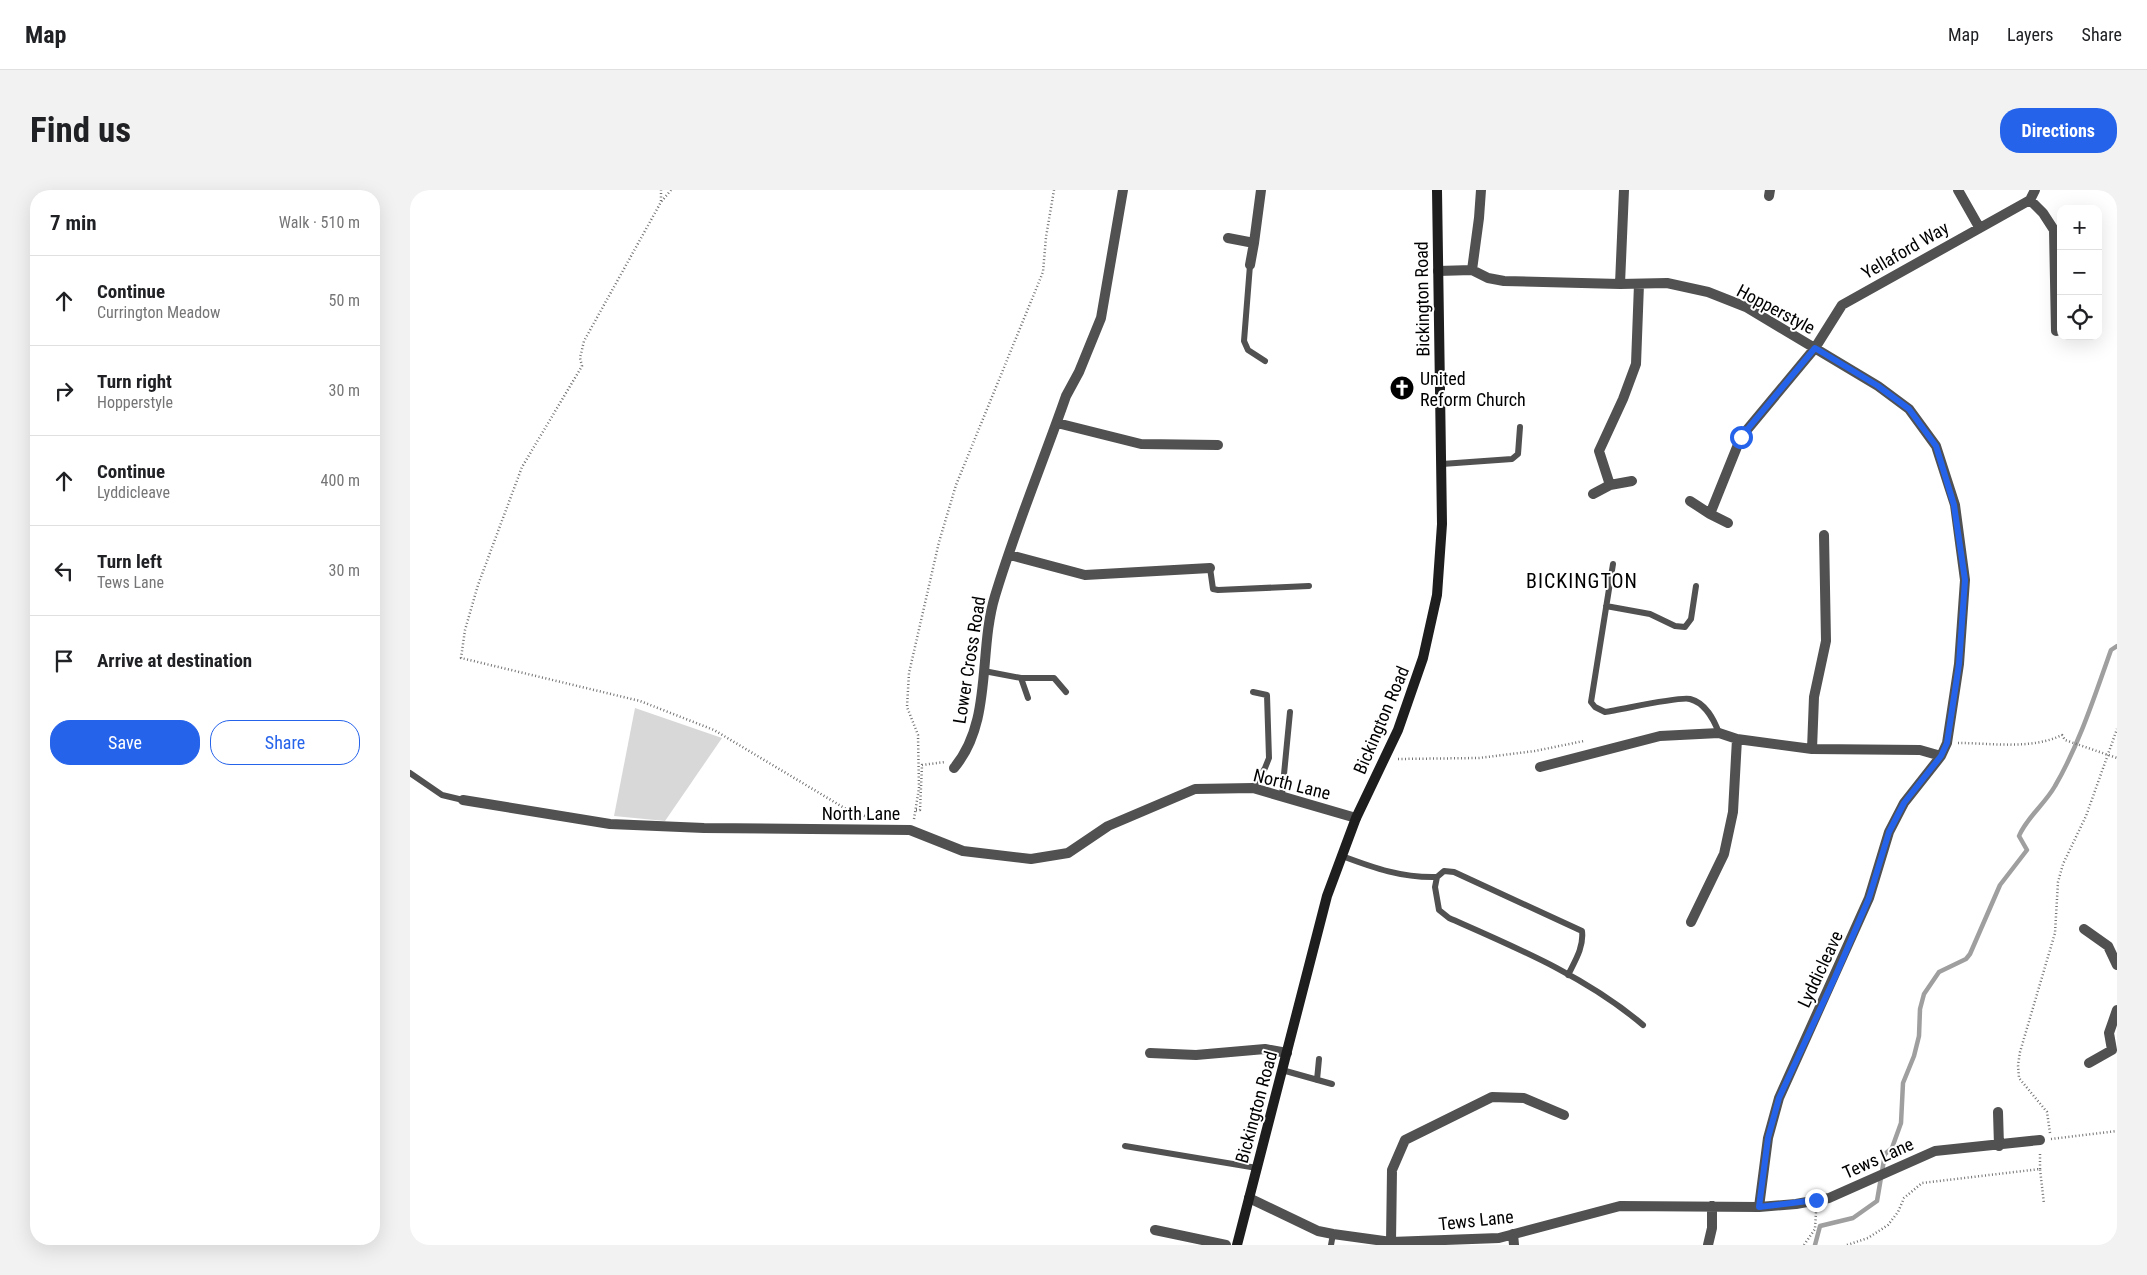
<!DOCTYPE html>
<html lang="en">
<head>
<meta charset="utf-8">
<style>
  :root { --surface:#fff; --page:#f2f2f2; --text:#202124; --muted:#757577; --line:#e0e0e0; --accent:#2563eb }
  body { margin:0; font-family:"Roboto Condensed",sans-serif; background:var(--page); color:var(--text) }
  .controls { position:absolute; right:15px; top:15px; display:grid; overflow:hidden; border-radius:10px; box-shadow:0 5px 20px #0002 }
  .controls button { width:45px; height:45px; display:grid; place-items:center; padding:0; border:0; border-bottom:1px solid var(--line); background:var(--surface); color:var(--text); font:25px sans-serif }
  .stop { position:absolute; width:15px; height:15px; margin:-11px; border:4px solid #2563eb; border-radius:50%; background:#fff }
  .stop.end { background:#2563eb; border-color:#fff; box-shadow:0 1px 5px #0008 }
  .list { margin:0; padding:0; list-style:none }
  h2 { display:flex; justify-content:space-between; align-items:center; height:65px; margin:0; padding:0 20px; font-size:21px }
  h2 small { font-size:16px; font-weight:400; color:var(--muted) }
  .list li { display:grid; grid-template-columns:32px 1fr auto; gap:15px; align-items:center; box-sizing:border-box; height:90px; padding:0 20px; border-top:1px solid var(--line) }
  .list b { display:block; font-size:19px; white-space:nowrap }
  .list p { margin:0; font-size:16px; white-space:nowrap; color:var(--muted) }
  .list em { font-size:16px; font-style:normal; color:var(--muted) }
  .actions { display:flex; gap:10px; padding:15px 20px }
  .actions a { flex:1; padding:11px 0; border:1px solid var(--accent); border-radius:20px; text-align:center; font-size:18px; color:var(--accent) }
  .actions .main { background:var(--accent); color:#fff }
  .icon { flex:none; width:28px; height:28px; fill:none; stroke:currentColor; stroke-width:2; stroke-linecap:round; stroke-linejoin:round }
  .map { position:relative; flex:none; width:1707px; height:1055px; overflow:hidden; border-radius:20px }
  header { display:flex; align-items:center; gap:30px; box-sizing:border-box; height:70px; padding:0 25px; background:var(--surface); border-bottom:1px solid var(--line) }
  header strong { font-size:24px }
  nav { display:flex; gap:28px; margin-inline-start:auto; font-size:18px }
  .intro { display:flex; align-items:center; justify-content:space-between; box-sizing:border-box; height:120px; padding:0 30px }
  h1 { margin:0; font-size:35px }
  .button { padding:12px 22px; border-radius:20px; background:var(--accent); color:#fff; font-size:18px; font-weight:700 }
  main { display:flex; gap:30px; padding:0 30px }
  aside { flex:1; background:var(--surface); border-radius:20px; box-shadow:0 5px 20px #0002 }
  .map>svg:first-child { display:block }
  .green { fill:#d8d8d8 }
  .lines { fill:none; stroke-linecap:round; stroke-linejoin:round }
  .stream { stroke:#9f9f9f; stroke-width:4.5 }
  .path { stroke:#737373; stroke-width:2.5; stroke-dasharray:1 2.5; stroke-linecap:butt }
  .lane { stroke:#515151; stroke-width:6 }
  .street { stroke:#515151; stroke-width:10 }
  .secondary { stroke:#1e1e1e; stroke-width:10 }
  .route { stroke:#2563eb; stroke-width:6 }
  .labels { text-anchor:middle; dominant-baseline:central; stroke-width:4; stroke-linejoin:round; paint-order:stroke }
  .street-label { font-size:18px; fill:#000; stroke:#fff }
  .poi-label { font-size:18px; fill:#000; stroke:#fff; text-anchor:start }
  .quarter-label { font-size:20px; letter-spacing:1px; fill:#000; stroke:#fff }
</style>
</head>
<body>
<header>
<strong>Map</strong>
<nav><a>Map</a><a>Layers</a><a>Share</a></nav>
</header>
<div class="intro"><h1>Find us</h1><a class="button">Directions</a></div>
<main>
<aside>
<h2>7 min<small>Walk · 510 m</small></h2>
<ul class="list">
<li><svg class="icon" aria-label="ahead" viewBox="0 0 24 24"><path d="M12 20V5M6 11l6-6 6 6"/></svg><div><b>Continue</b><p>Currington Meadow</p></div><em>50 m</em></li>
<li><svg class="icon" aria-label="right" viewBox="0 0 24 24"><path d="M7 20v-9h11M14 6l5 5-5 5"/></svg><div><b>Turn right</b><p>Hopperstyle</p></div><em>30 m</em></li>
<li><svg class="icon" aria-label="ahead" viewBox="0 0 24 24"><path d="M12 20V5M6 11l6-6 6 6"/></svg><div><b>Continue</b><p>Lyddicleave</p></div><em>400 m</em></li>
<li><svg class="icon" aria-label="left" viewBox="0 0 24 24"><path d="M17 20v-9H6M10 6l-5 5 5 5"/></svg><div><b>Turn left</b><p>Tews Lane</p></div><em>30 m</em></li>
<li><svg class="icon" aria-label="arrive" viewBox="0 0 24 24"><path d="M6 21V4h12l-3 4 3 4H6"/></svg><div><b>Arrive at destination</b></div></li>
</ul>
<div class="actions"><a class="main">Save</a><a>Share</a></div>
</aside>
<div class="map">
<svg width="1707" height="1055" viewBox="0 0 1707 1055">
  <rect width="100%" height="100%" fill="#fff"/>
  <!-- green -->
  <path class="green" d="M225,518L312,548L255,631L204,626Z"/>
  <g class="lines">
    <!-- stream -->
    <path class="stream" d="M1405,1055L1410,1036L1443,1028L1467,1011L1475,964L1482,958L1491,933L1493,893L1504,866L1509,846L1510,819L1514,804L1529,782L1556,769L1560,764L1590,695L1617,660L1609,646C1617,627 1635,614 1645,596C1669,555 1685,505 1701,460L1707,456"/>
    <!-- path -->
    <path class="path" d="M261,0L251,12L174,151L170,168L172,176L112,277L68,395L55,440L51,468L230,511L304,540L441,622L455,626
      M251,11V0
      M1548,553C1581,553 1622,560 1652,545L1655,550L1707,568
      M988,569L1069,568L1125,561L1174,551
      M506,620H510L512,575L535,572
      M504,629L509,598L508,545L497,517L499,483L529,352L546,295L633,82L636,47L644,0
      M1640,943L1637,922L1609,888L1608,875L1610,862L1645,743L1648,692L1653,674L1676,626L1707,539
      M1641,949L1707,941
      M1630,979V962
      M1394,1055L1405,1039L1406,1022
      M1437,1055L1458,1048L1478,1035L1488,1022L1494,1008L1512,993L1630,979L1634,1014"/>
    <!-- lane -->
    <path class="lane" d="M840,75L834,151L838,160L855,171
      M1032,274L1102,269L1108,264L1110,237
      M1203,374L1181,512L1185,517L1195,522C1211,520 1269,506 1280,509C1296,513 1304,530 1309,543
      M800,378L803,399L808,400L899,396
      M1196,416L1240,424L1265,436L1275,437L1281,429L1286,396
      M574,481L611,488H644L656,502
      M611,488L618,508
      M843,502L857,505L859,568L855,578L843,598
      M0,583L32,605L53,610
      M872,605L880,522
      M932,666C964,678 992,688 1027,687
      M1158,785C1165,771 1174,757 1172,741L1044,682L1034,681L1027,687L1025,697L1029,720L1039,728C1107,758 1177,787 1233,835
      M872,880L922,894
      M907,890L909,869
      M715,956L847,978
      M921,1055L923,1044"/>
    <!-- street -->
    <path class="street" d="M1548,0L1569,37
      M1359,6L1360,0
      M1620,10L1633,23L1644,40L1646,141
      M1620,10L1625,0
      M818,48L844,53L840,75
      M844,53L851,0
      M1062,80L1069,28L1071,0
      M1028,81L1062,80L1078,88L1094,91L1210,94L1257,93L1298,102L1336,117L1468,196L1499,219L1526,256L1545,315L1555,390L1549,474L1537,553L1531,566L1494,613L1479,642L1459,708L1369,908L1358,948L1349,1017
      M1210,94L1214,0
      M647,233L731,254L808,255
      M1200,295L1189,261L1213,209L1226,174L1229,94
      M1183,304L1200,295L1222,291
      M1280,311L1300,324L1331,247L1405,158L1432,115L1620,10
      M1300,324L1318,333
      M600,365L675,385L800,378
      M1402,559L1404,507L1416,451L1414,345
      M1130,577L1250,546L1309,543L1327,549L1402,559L1510,560L1531,566
      M544,578C583,532 568,462 585,406C605,339 633,272 656,206L669,182L691,128L713,0
      M53,610L200,634L294,638L500,640L553,661L621,669L658,663L698,636L785,599L843,598L946,628
      M1281,732L1314,664L1323,622L1327,549
      M1674,739L1698,756L1707,775
      M740,863L786,865L855,859L877,863
      M1679,873L1702,860L1699,843L1707,820
      M1588,922L1589,956
      M839,1008L908,1041L923,1044L981,1052L1089,1048L1210,1016L1349,1017L1386,1014L1419,1008L1525,961L1630,950
      M745,1040L816,1055
      M1103,1044L1104,1055
      M981,1052L982,980L995,950L1082,907L1114,908L1154,925
      M1298,1055L1302,1038V1016"/>
    <!-- secondary -->
    <path class="secondary" d="M827,1055L917,706L946,628L988,540L1013,468L1027,405L1032,334L1027,0"/>
  </g>
  <g class="lines">
    <!-- route -->
    <path class="route" d="M1331,247L1405,158L1468,196L1499,219L1526,256L1544,315L1555,390L1549,474L1537,553L1531,566L1494,613L1479,642L1459,708L1425,787L1369,908L1358,948L1349,1017L1406,1010"/>
  </g>
  <!-- icons -->
  <defs>
    <symbol id="church-disc" viewBox="-11 -11 22 22"><circle r="9.5" fill="#000" stroke="#fff"/><path d="M-1.2-6h2.4v3.5h3.3v2.4h-3.3V6h-2.4V-.1h-3.3v-2.4h3.3Z" fill="#fff"/></symbol>
  </defs>
  <g fill-rule="evenodd">
    <use href="#church-disc" x="978" y="184" width="28" height="28"/>
  </g>
  <g class="labels">
    <!-- street labels -->
    <g class="street-label">
      <text transform="translate(1495 60) rotate(-30)">Yellaford Way</text>
      <text transform="translate(1012 109) rotate(-91)">Bickington Road</text>
      <text transform="translate(1366 119) rotate(28)">Hopperstyle</text>
      <text transform="translate(559 470) rotate(-81)">Lower Cross Road</text>
      <text transform="translate(971 530) rotate(-67)">Bickington Road</text>
      <text transform="translate(882 594) rotate(14)">North Lane</text>
      <text x="451" y="623">North Lane</text>
      <text transform="translate(1410 779) rotate(-65)">Lyddicleave</text>
      <text transform="translate(846 917) rotate(-75)">Bickington Road</text>
      <text transform="translate(1468 968) rotate(-24)">Tews Lane</text>
      <text transform="translate(1066 1030) rotate(-6)">Tews Lane</text>
    </g>
    <!-- poi labels -->
    <g class="poi-label">
      <text x="1010" y="188">United<tspan x="1010" dy="21">Reform Church</tspan></text>
    </g>
    <!-- quarter labels -->
    <g class="quarter-label">
      <text x="1172" y="391">BICKINGTON</text>
    </g>
  </g>
</svg>
<div class="controls">
<button>+</button>
<button>−</button>
<button><svg class="icon" aria-label="locate" viewBox="0 0 24 24"><circle cx="12" cy="12" r="6"/><path d="M12 2v4M12 18v4M2 12h4M18 12h4"/></svg></button>
</div>
<div class="stop" style="left:1331px;top:247px"></div>
<div class="stop end" style="left:1406px;top:1010px"></div>
</div>
</main>
</body>
</html>
